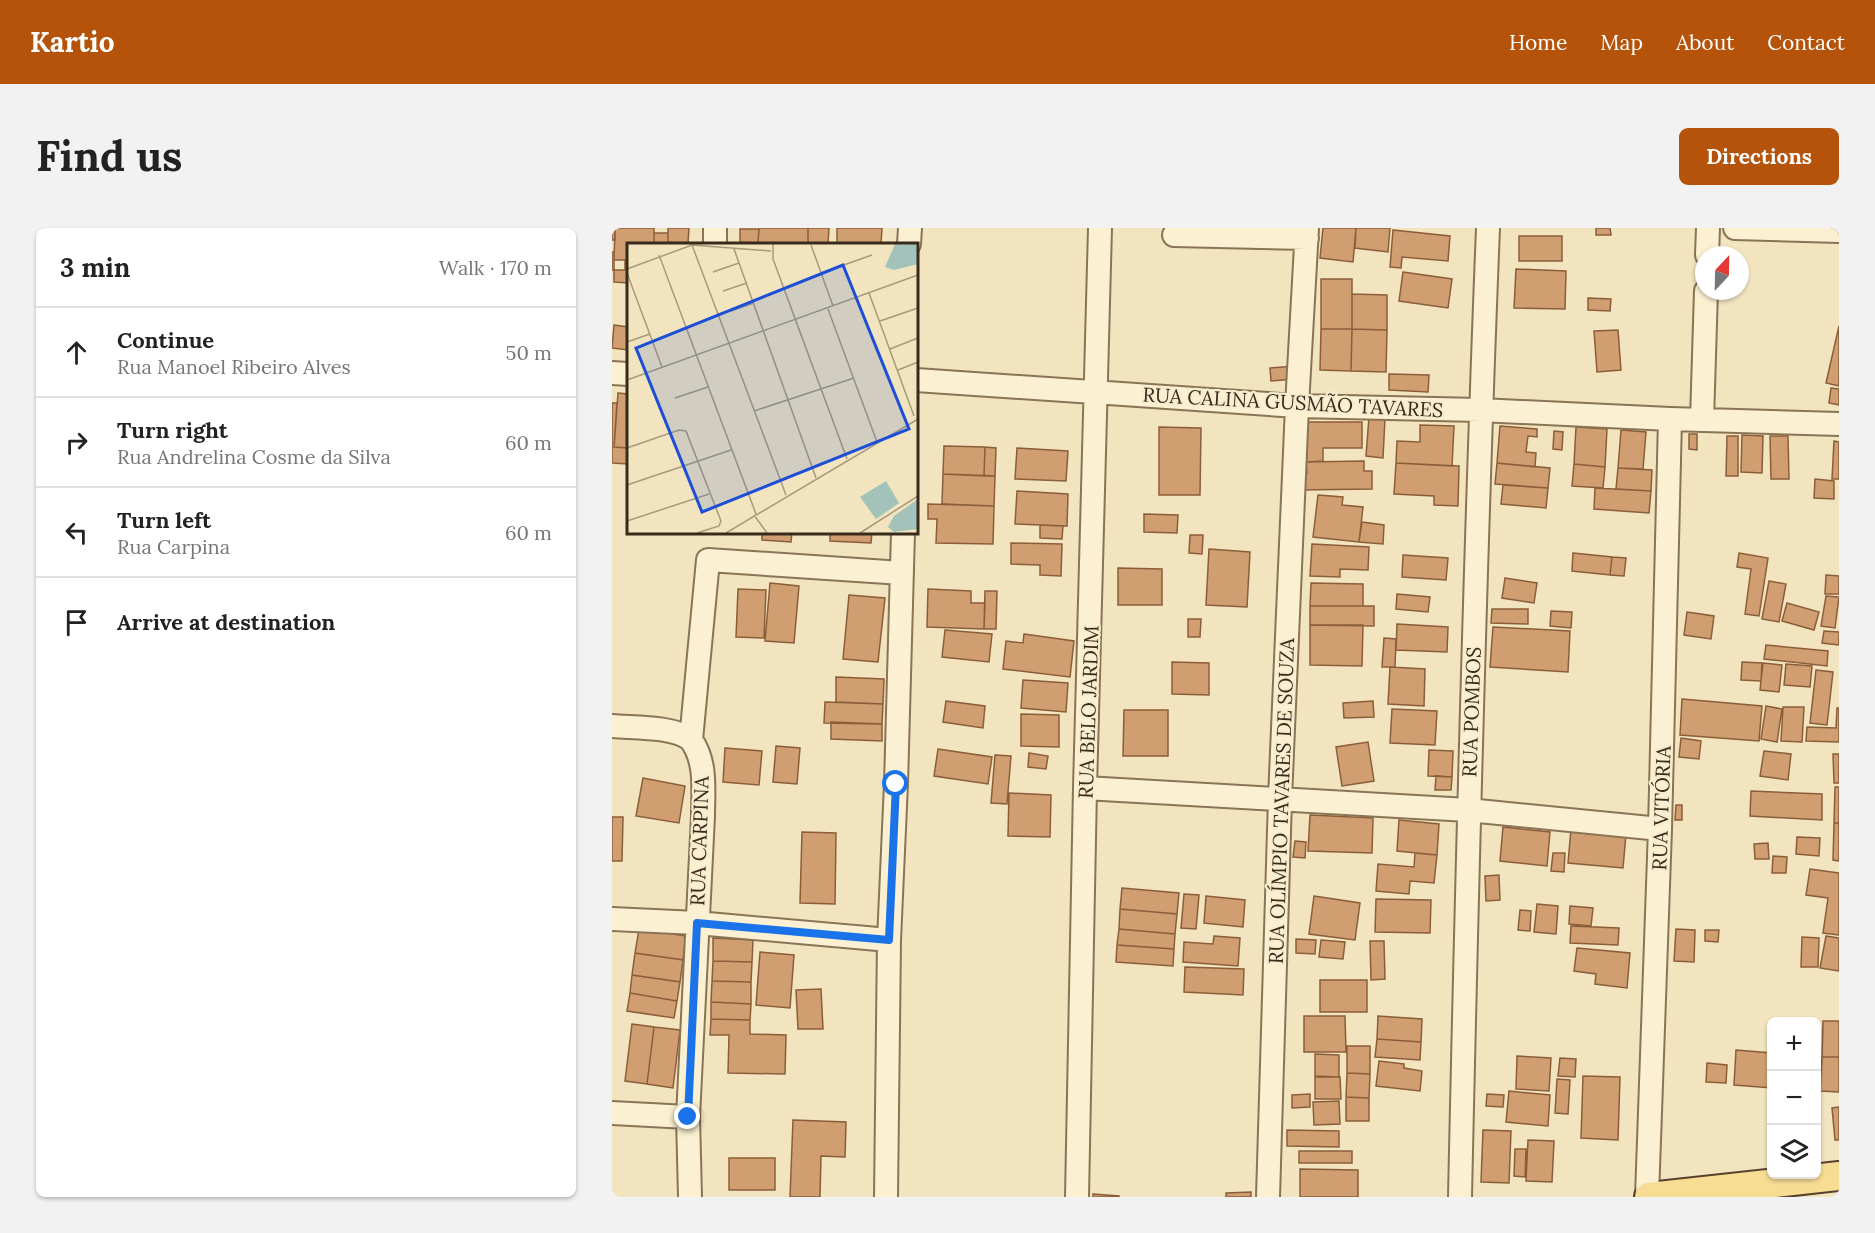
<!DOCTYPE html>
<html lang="en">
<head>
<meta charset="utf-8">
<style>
  :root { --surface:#fff; --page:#f2f2f2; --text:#222; --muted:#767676; --line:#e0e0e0; --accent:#b45309 }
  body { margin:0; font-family:Lora,serif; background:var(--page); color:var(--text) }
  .controls { position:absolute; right:18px; bottom:18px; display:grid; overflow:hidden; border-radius:9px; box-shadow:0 2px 4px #0004 }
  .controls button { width:54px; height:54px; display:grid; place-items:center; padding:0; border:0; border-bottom:2px solid var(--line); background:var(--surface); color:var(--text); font:30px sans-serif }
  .compass { position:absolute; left:1083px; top:18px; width:54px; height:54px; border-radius:50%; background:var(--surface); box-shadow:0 2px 4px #0004; rotate:22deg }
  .stop { position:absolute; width:18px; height:18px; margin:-14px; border:4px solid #1a73e8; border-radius:50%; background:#fff }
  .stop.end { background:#1a73e8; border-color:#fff; box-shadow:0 2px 6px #0008 }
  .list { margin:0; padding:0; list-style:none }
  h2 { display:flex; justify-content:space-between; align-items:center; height:78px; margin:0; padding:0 24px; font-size:26px }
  h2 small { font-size:20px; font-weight:400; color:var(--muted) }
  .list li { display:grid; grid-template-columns:39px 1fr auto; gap:18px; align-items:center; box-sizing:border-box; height:90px; padding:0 24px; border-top:2px solid var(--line) }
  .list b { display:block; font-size:22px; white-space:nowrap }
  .list p { margin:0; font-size:20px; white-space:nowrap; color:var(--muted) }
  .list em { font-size:20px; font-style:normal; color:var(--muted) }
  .icon { flex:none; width:33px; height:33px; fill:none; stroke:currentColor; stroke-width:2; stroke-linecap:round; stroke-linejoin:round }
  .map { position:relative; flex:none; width:1227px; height:969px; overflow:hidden; border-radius:9px }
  header { display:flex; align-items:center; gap:36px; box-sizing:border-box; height:84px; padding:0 30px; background:var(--accent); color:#fff }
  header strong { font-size:28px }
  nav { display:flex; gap:33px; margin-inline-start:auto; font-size:21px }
  .intro { display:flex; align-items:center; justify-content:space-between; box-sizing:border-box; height:144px; padding:0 36px }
  h1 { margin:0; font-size:42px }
  .button { padding:15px 27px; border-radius:9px; background:var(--accent); color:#fff; font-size:21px; font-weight:700 }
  main { display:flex; gap:36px; padding:0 36px }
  aside { flex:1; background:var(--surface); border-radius:9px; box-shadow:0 2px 4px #0004 }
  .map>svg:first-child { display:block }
  .building { fill:#d19e71; stroke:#8b5e3a; stroke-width:1.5 }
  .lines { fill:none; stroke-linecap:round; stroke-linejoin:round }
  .minor-casing { stroke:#8a7456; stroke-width:26 }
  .major-casing { stroke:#57412b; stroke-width:32 }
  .minor { stroke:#fbf1d2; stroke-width:22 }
  .major { stroke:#f7dc93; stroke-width:28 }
  .route { stroke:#1a73e8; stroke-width:8 }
  .labels { text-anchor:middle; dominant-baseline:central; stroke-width:4.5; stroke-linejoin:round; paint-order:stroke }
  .street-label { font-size:20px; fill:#382b1b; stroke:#f7edce }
  .inset-road { fill:none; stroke:#a79a7d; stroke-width:1.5 }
  .view { fill:#1d4ed8; fill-opacity:0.15; stroke:#1d4ed8; stroke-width:3 }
  .inset-edge { fill:none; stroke:#382b1b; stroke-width:3 }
</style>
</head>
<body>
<header>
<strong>Kartio</strong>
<nav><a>Home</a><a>Map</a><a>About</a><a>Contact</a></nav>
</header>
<div class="intro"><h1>Find us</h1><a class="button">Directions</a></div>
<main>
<aside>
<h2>3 min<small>Walk · 170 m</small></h2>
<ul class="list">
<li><svg class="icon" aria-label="ahead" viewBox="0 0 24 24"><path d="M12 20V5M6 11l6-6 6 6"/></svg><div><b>Continue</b><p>Rua Manoel Ribeiro Alves</p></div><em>50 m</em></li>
<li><svg class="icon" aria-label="right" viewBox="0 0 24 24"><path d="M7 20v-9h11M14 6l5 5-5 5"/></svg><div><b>Turn right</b><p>Rua Andrelina Cosme da Silva</p></div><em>60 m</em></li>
<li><svg class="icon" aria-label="left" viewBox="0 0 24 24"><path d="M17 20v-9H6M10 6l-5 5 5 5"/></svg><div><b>Turn left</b><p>Rua Carpina</p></div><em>60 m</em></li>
<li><svg class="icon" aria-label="arrive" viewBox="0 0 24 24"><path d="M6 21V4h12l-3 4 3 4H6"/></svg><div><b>Arrive at destination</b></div></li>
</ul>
</aside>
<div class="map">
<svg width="1227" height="969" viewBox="0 0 1227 969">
  <rect width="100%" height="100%" fill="#f1e4be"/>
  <!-- building -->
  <path class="building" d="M0,0H3V12H0Z
    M3,0H42V16H16V32H2Z
    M56,0H77L76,15L56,14Z
    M147,0H196V16L146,15Z
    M196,0H217L216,16L196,15Z
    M225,0H270L269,16H225Z
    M711,0H744L741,34L708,30Z
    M744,0H778L776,24L743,20Z
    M984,0H998L999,7H984Z
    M128,1H147L146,15L128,14Z
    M781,2L838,8L836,33L790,29L789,40L778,39Z
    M42,5H56V16H42Z
    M907,8H950V33H907Z
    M0,24H2V42H0Z
    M13,32H16V55L2,54V42H13Z
    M904,41L954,43L953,81L902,80Z
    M791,44L840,51L836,80L787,73Z
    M709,51H740V101H709Z
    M740,66L775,67V102L740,101Z
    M976,70L999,71L998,83L976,82Z
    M2,97L16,99V122L0,120Z
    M1227,98V158L1214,155Z
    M709,101H740L739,143L708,142Z
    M740,101L775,102L774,144L739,143Z
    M1006,102L1009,142L985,144L982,103Z
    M683,138L684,151L659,153L658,140Z
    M777,146L817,147L816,164L777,162Z
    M1219,160L1227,161V177L1217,175Z
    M6,165L16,166V220L2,219Z
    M0,175H5L2,219L16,220V236L0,235Z
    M757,189L773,190L771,230L754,228Z
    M694,194H750V220H711V233L694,234Z
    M808,197L842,198L840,238L784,235L785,213L808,214Z
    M888,198L925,201V209L916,208L914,224L924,225L923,239L885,235Z
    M547,199L589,200L588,267H547Z
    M964,199L995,201L993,239L962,236Z
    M1009,202L1034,204L1031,241L1006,240Z
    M942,203L951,204L950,222L941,221Z
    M1077,206H1085V222L1077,221Z
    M1130,207L1151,208L1150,245L1129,244Z
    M1115,208H1126V248H1114Z
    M1158,208H1176L1177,251H1159Z
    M1222,213L1227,214V251H1220Z
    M332,218L373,219L372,248L331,246Z
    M373,219L384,220L383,248H372Z
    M405,220L456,223L454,253L403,251Z
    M752,233V243H760V261L686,262V246L695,245L694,234Z
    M784,235L847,238L846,278L822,277V268L782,266Z
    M885,235L938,240L936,260L883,256Z
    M962,236L993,239L991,260L960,258Z
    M1006,240L1040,242L1039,263L1004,261Z
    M331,246L383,248L382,278L330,276Z
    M1203,251L1222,253V271L1202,270Z
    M891,257L936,260L934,280L889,276Z
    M983,260L1039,263L1037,285L982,281Z
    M405,263L456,266L455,298L403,296Z
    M706,267L731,269L730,277L751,279L747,314L701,309Z
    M316,276L382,278L381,316L324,315L325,291H316Z
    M532,286L566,287L565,305L532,304Z
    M750,294L772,297L771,316L747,314Z
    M428,297L451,298L450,311L428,310Z
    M150,304H180L179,314L150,312Z
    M218,304H260L259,315L218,313Z
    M578,307H591L590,326L577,325Z
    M399,315L450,316L449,348L428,347V337L399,336Z
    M700,316L757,319L756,342L728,341V349L698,348Z
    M597,321L638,324L635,379L594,377Z
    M961,325L1000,329L998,347L960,343Z
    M1127,325L1156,330L1147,388L1133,386L1139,341L1125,339Z
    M791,327L836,330L834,352L790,349Z
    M1000,329L1014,330L1012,348L998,347Z
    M506,340L550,341V377H506Z
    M1214,347L1227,348V366H1213Z
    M893,350L925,355L922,375L890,370Z
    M1157,353L1174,356L1167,394L1150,391Z
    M158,355L187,358L182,415L153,413Z
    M699,355L751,356V378H698Z
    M126,361L154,362L152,410L124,409Z
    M316,361L359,363V375H373L372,401L315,399Z
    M373,363H385L384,401H372Z
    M785,366L818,369L816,384L784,381Z
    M237,367L273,370L266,434L231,431Z
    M1214,368L1227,369L1223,400L1209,398Z
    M1175,375L1207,384L1202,402L1170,393Z
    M698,378H762V398L698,397Z
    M880,381H916V396L879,395Z
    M939,383L960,384L959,400L938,398Z
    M1075,384L1102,388L1099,411L1072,407Z
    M576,391H589L588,409H576Z
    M785,396L836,399L835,424L784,422Z
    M698,397H751L750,438L698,437Z
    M881,399L958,403L956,444L878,439Z
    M333,402L380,406L377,434L330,429Z
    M1212,403L1227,404V417L1210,415Z
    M412,406L462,413L458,449L391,441L394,413L411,415Z
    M772,410L784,411L783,439H770Z
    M1154,417L1216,423L1215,438L1152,431Z
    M560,434L597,435V467L560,466Z
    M1130,434L1150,435L1149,453L1129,452Z
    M1151,435L1170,437L1167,464L1148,462Z
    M1174,436L1200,438L1198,459L1172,457Z
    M778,439L813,441L812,478L776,476Z
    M1204,442L1221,444L1215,497L1198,495Z
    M224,449L272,451L271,476L224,474Z
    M411,452L456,455L454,484L409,480Z
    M1070,471L1150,478L1147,513L1068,507Z
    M334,473L373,478L371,500L331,494Z
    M761,473L762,489L732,490L731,475Z
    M213,474L271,476L270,496L212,495Z
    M1154,478L1170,481L1165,514L1149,511Z
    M1171,479H1192L1190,514L1169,513Z
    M1225,480H1227V514L1194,513L1195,499L1224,500Z
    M780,481L825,483L823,517L778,515Z
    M512,482H556V528H511Z
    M409,486L447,487V519L409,518Z
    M219,494L270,496V513L219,511Z
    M1069,510L1089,513L1087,531L1067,529Z
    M756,514L762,553L730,558L724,519Z
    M164,518L188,520L185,556L161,554Z
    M113,520L150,523L147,557L111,554Z
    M326,521L380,529L376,556L322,548Z
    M817,522L841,523L840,549L816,548Z
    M1152,523L1179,526L1176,552L1148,548Z
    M417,525L436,528L434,541L416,539Z
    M1221,526H1227V555H1222Z
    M383,527L399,528L395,576L379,575Z
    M824,548L840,549L839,562H823Z
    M31,550L73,558L67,595L24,588Z
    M1223,559H1227V595H1222Z
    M1139,563L1210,566V592L1138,588Z
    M397,565L439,567L438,609L396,608Z
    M1064,577H1070V592H1063Z
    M698,587L761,590L760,625L696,623Z
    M0,589H11L10,633H0Z
    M787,592L827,596L825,627L785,623Z
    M1222,595H1227V633L1221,632Z
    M891,599L938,604L935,638L888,633Z
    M959,601L1014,606L1011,640L956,635Z
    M190,604L224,605L223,676L188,675Z
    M1185,609L1208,610L1207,628L1184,626Z
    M683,613L694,614L693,630L681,629Z
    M1156,615L1157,631H1143L1142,616Z
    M803,625L825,627L822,655L798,653L797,666L764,663L766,636L802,639Z
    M941,625H953L952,644L939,643Z
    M1161,628L1175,629L1174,645H1160Z
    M1198,641L1227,645V707L1211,705L1216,670L1194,667Z
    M887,647L888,672L874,673L873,648Z
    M510,660L567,665L565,686L508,681Z
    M572,666L587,667L584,701L569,700Z
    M594,668L633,672L631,699L592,695Z
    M702,668L748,675L743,712L697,706Z
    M764,671L819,672L818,705L763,704Z
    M925,676L946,678L944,706L922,704Z
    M958,678L981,680L979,698L957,696Z
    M508,681L565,686L563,706L507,701Z
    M908,682L919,683L918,703L906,702Z
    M959,698L1007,700L1006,717L958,715Z
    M27,701L74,708L71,732L23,725Z
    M507,701L563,706L562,721L505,717Z
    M1064,701L1083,702L1082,734L1062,733Z
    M1093,702H1107L1106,714L1093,713Z
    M602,708L628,710L626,738L571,734L572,714L601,716Z
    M1214,708L1227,710V743L1208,740Z
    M1190,709L1207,710L1206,739H1189Z
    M101,710L141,712L140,734L101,733Z
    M684,711L704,712L703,726L684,725Z
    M709,712L733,714L731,731L707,729Z
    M758,713H772L773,751L759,752Z
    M505,717L562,721L561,738L504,734Z
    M965,720L1018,725L1015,760L983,756L984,746L962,743Z
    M148,724L182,727L178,780L144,777Z
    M23,725L71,732L68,754L20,747Z
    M101,733L140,734L139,754L100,753Z
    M573,739L632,741L631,767L572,764Z
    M20,747L68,754L65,773L18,765Z
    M708,752H755V784H708Z
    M100,753L139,754V776L99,774Z
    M209,761L211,801H186L184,762Z
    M18,765L65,773L62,790L15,783Z
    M99,774L139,776L138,792L99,791Z
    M692,788H733L734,824H692Z
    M766,788L810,791L809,814L765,811Z
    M99,791L138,792V806L174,807L173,846L116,845L117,807H98Z
    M1211,793H1227V829H1210Z
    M20,796L42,799L35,856L13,853Z
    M42,799L68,802L61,860L35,856Z
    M765,811L809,814L808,832L763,829Z
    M735,818H758V846L735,845Z
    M1124,822L1160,825V860L1122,857Z
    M703,826L727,827V849L703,848Z
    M905,828L939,830L937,863L904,861Z
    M1210,829H1227V864L1208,863Z
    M948,830L964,831L963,849L946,848Z
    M767,833L792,836V840L810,843L808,863L764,858Z
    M1095,835L1115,837L1114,855L1094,854Z
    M735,845L758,846L757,870L734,869Z
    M971,848L1008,849L1006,912L969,910Z
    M703,849H728L729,871H703Z
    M945,851L958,852L956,886L943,885Z
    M897,863L938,867L936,898L894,894Z
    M698,866V879L680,880V867Z
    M875,866L892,867L891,879L874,878Z
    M734,869L757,870V893H734Z
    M727,873L728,896L702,897L701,874Z
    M1227,879V912H1223L1220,880Z
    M181,892L234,894L233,929L209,928L208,969H178Z
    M675,902L727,903V919L675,918Z
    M871,902L899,903L897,955L869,954Z
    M916,912L942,913L940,954L914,953Z
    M903,921H914L913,949L902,948Z
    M687,923H740V935H687Z
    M117,930H163V962H117Z
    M688,941L746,942V969H688Z
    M639,964V969H614V965Z
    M481,966L507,968V969H481Z"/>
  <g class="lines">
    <defs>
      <path id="minor" d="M1123,0L1227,3
        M562,7L695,10
        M103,16V0
        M297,16L298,0
        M1095,27L1096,0
        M0,145L16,146
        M304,152L685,178L868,182L1058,191L1227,196
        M1090,192L1094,63
        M0,498C22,500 62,498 79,512
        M473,560L856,582L1048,601
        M0,691L85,695L277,712
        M0,885L76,889
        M78,969L76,889L91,588C91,563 95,534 79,512L96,332L290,345
        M274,969L277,712L284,556L291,304
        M465,969L473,560L488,0
        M656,969L668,570L685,178L695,0
        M848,969C855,646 863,323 876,0
        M1035,969L1048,601L1058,191"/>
      <path id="major" d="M1037,969L1227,948"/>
    </defs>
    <!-- minor casing -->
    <use href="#minor" class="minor-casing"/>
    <!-- major casing -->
    <use href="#major" class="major-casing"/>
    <!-- minor -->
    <use href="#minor" class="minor"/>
    <!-- major -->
    <use href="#major" class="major"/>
  </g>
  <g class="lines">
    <!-- route -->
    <path class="route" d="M76,889L85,695L277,712L284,556"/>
  </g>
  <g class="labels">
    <!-- street labels -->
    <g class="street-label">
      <text transform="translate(681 174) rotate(3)">RUA CALINA GUSMÃO TAVARES</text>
      <text transform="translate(476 484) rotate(-88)">RUA BELO JARDIM</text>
      <text transform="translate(859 484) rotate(-88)">RUA POMBOS</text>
      <text transform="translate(669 573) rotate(-88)">RUA OLÍMPIO TAVARES DE SOUZA</text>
      <text transform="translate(1049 580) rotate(-88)">RUA VITÓRIA</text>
      <text transform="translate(87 613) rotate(-88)">RUA CARPINA</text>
    </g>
  </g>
  <!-- overview -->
  <g transform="translate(15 15)">
    <rect width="291" height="291" fill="#f1e4be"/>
    <path d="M268,1H291V21L267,27L258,24ZM259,238L272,260L249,276L233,254ZM291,256V286L267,289L261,284L267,273Z" fill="#a2c2ba"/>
    <path class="inset-road" d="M146,1V16L220,216M65,2L159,252M184,2L206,63M107,6L189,235M32,12L129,271M0,26L65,2L144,8M86,29L112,20M0,30L35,124M194,30L245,12M96,48L120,40M242,50L287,173M201,66L250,199M104,68L127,60M253,78L291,65M0,99L23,91M263,106L291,95M271,127L291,119M0,137L291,32M48,155L81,144M127,168L227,135M0,205L52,187L59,188L94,278L92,283L70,290M0,242L104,207M127,272L140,290M0,278L82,251M99,290L291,176M233,290L291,253"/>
    <path class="view" d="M216,22L282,186L75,269L9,105Z"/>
    <rect width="291" height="291" class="inset-edge"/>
  </g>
</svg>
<div class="controls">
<button>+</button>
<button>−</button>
<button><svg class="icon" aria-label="layers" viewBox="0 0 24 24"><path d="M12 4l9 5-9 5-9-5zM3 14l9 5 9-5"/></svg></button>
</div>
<svg class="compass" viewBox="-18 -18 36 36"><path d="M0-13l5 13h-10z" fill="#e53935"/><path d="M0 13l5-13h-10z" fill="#767676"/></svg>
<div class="stop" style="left:284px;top:556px"></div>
<div class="stop end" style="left:76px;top:889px"></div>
</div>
</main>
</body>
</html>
